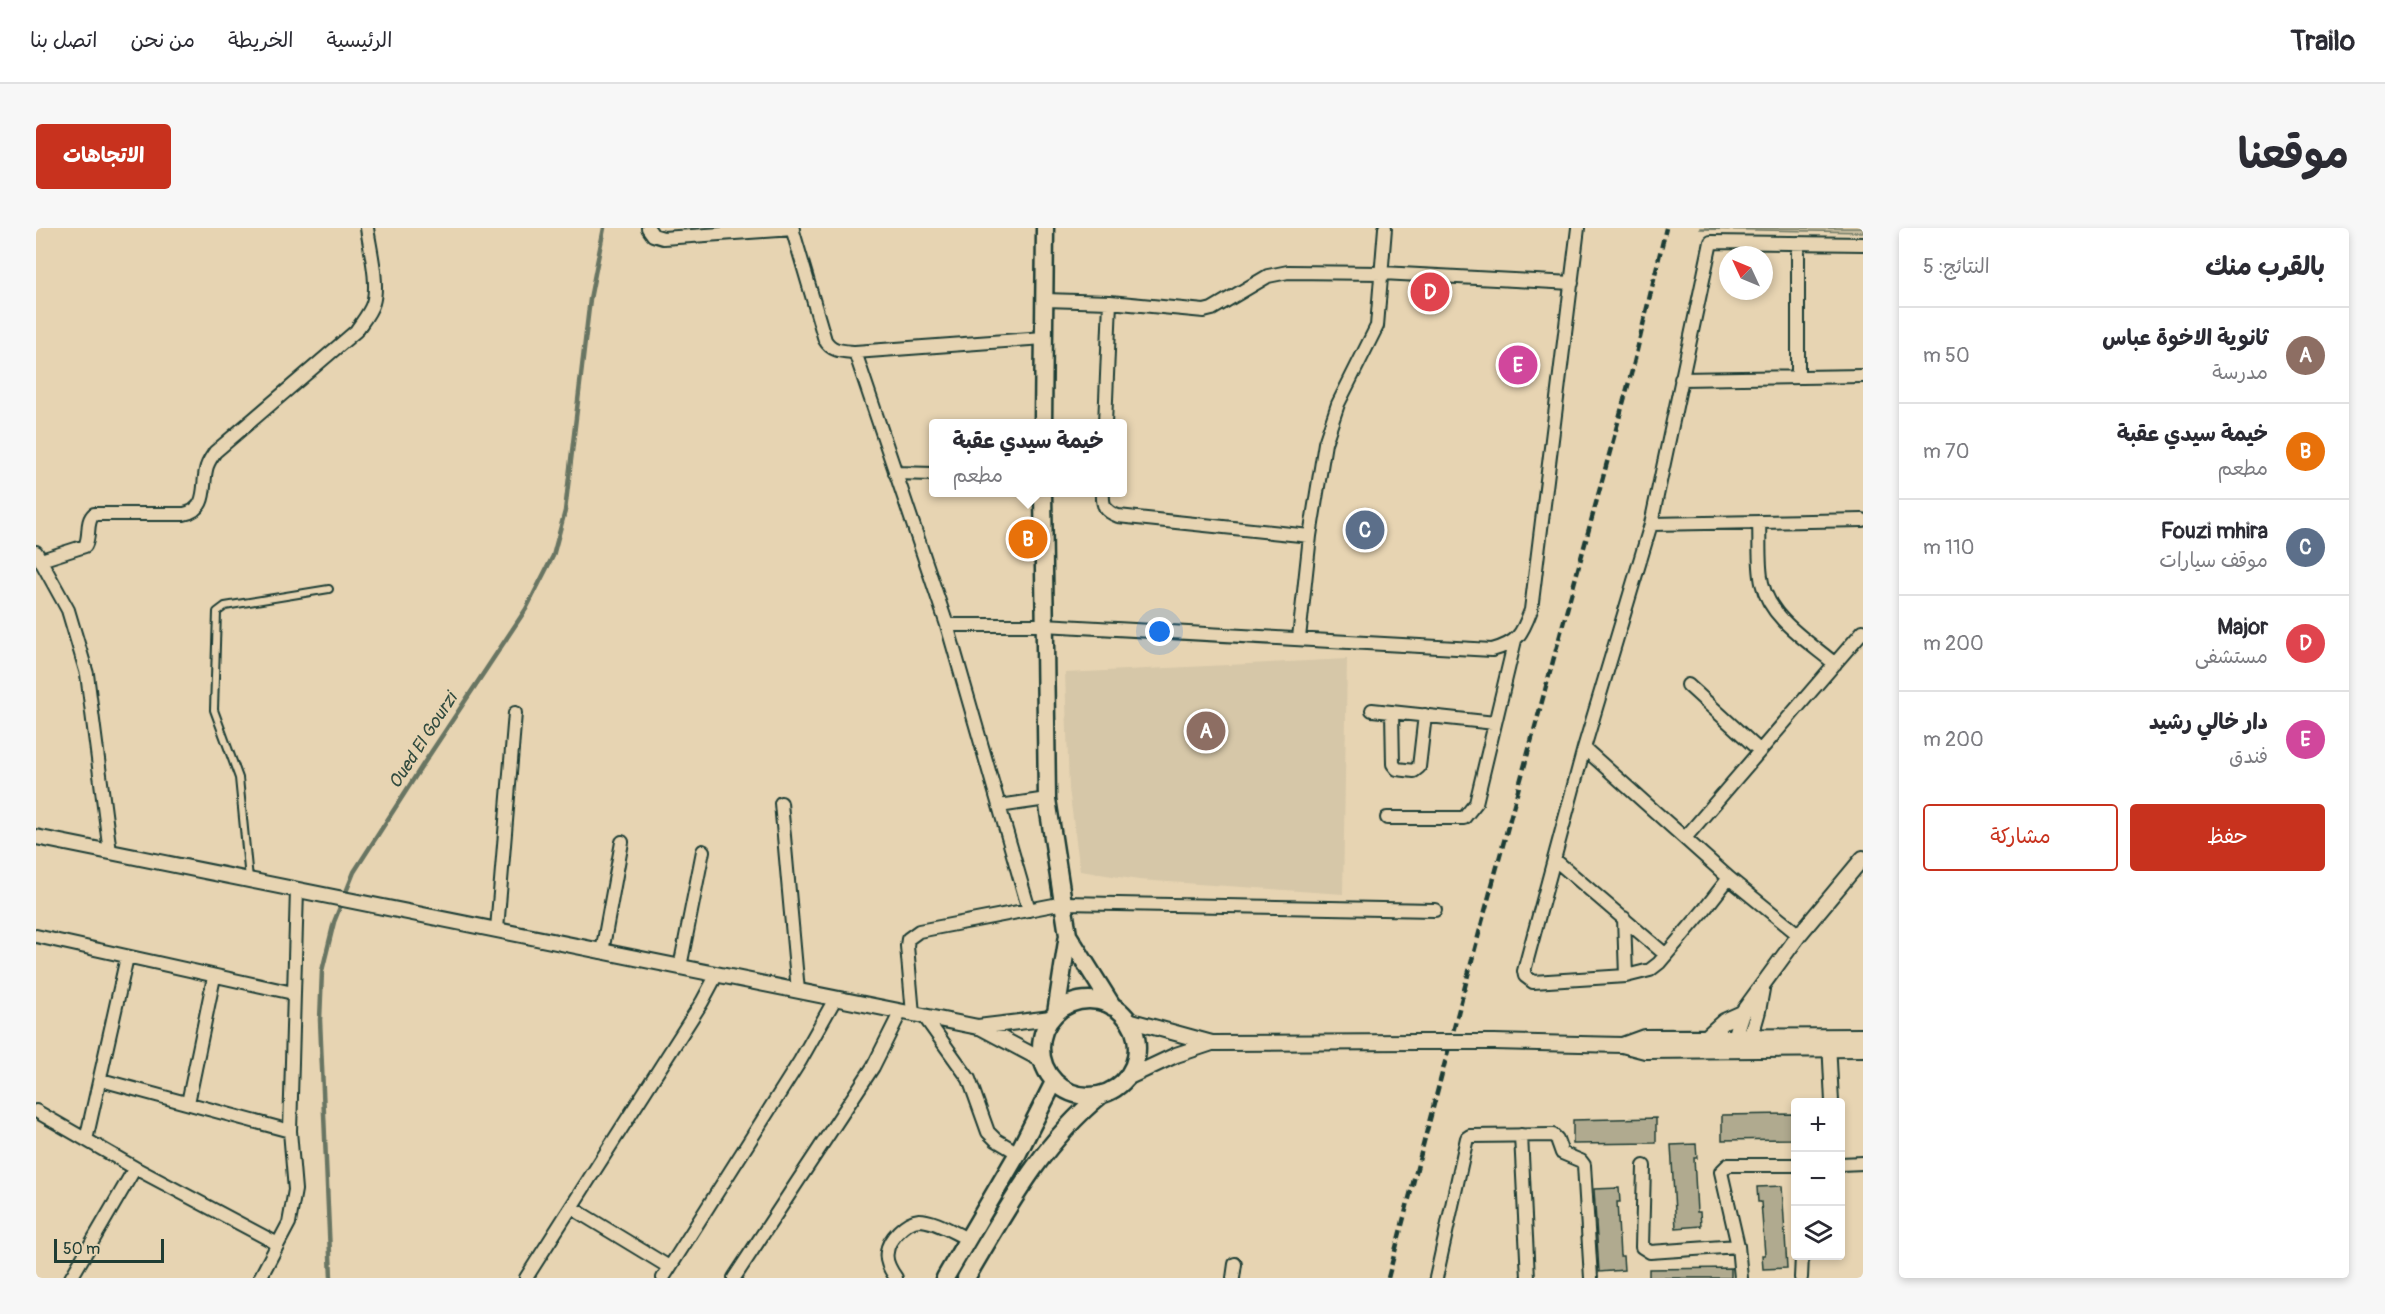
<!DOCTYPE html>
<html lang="ar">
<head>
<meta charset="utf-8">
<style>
  :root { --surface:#fff; --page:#f7f7f7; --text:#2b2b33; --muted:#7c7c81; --line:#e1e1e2; --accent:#c8321e }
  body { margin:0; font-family:Pangolin,"Playpen Sans Arabic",sans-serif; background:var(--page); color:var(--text); direction:rtl }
  .controls { position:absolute; right:18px; bottom:18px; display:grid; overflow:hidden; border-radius:6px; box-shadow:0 3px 9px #0003 }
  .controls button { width:54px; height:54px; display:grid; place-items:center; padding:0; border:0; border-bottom:2px solid var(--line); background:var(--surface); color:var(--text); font:30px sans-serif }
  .compass { position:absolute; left:1683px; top:18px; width:54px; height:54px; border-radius:50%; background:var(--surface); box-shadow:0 3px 9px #0003; rotate:314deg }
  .scale { position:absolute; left:18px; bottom:15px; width:110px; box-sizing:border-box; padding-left:6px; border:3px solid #1f3d34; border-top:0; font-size:16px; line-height:21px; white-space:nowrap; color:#1f3d34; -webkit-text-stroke:4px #e7d4b2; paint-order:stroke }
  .you { position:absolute; left:1124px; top:404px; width:21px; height:21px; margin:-15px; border:4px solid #fff; border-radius:50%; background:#1a73e8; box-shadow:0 0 0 9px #1a73e833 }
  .badge { display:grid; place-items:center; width:39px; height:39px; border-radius:50%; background:var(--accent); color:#fff; font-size:20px; font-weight:700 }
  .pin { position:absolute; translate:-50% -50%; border:3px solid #fff; box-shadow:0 2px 6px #0006 }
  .popup { position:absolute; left:893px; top:191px; width:198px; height:78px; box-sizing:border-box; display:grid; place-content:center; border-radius:6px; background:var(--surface); filter:drop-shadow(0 2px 4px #0005); font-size:20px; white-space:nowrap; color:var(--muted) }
  .popup b { font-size:22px; color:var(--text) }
  .popup::after { content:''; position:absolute; left:50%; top:100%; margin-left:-12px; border:12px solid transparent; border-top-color:var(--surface) }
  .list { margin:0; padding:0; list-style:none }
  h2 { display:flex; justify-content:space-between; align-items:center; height:78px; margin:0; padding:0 24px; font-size:26px }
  h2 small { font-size:20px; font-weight:400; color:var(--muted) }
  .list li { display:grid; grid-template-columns:39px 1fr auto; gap:18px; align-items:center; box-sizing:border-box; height:96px; padding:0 24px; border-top:2px solid var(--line) }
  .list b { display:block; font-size:22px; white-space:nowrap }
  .list p { margin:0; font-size:20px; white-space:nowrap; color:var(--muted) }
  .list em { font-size:20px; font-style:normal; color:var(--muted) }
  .actions { display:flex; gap:12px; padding:18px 24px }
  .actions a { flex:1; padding:14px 0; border:2px solid var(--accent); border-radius:6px; text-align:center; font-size:21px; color:var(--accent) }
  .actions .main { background:var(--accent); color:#fff }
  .icon { flex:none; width:33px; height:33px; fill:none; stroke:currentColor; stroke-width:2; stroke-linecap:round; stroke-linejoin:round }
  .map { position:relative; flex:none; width:1827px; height:1050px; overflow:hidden; direction:ltr; border-radius:6px }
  header { display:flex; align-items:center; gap:36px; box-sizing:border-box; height:84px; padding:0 30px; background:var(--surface); border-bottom:2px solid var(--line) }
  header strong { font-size:28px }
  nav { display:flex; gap:33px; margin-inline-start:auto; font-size:21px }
  .intro { display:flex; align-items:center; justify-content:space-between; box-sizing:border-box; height:144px; padding:0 36px }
  h1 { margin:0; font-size:42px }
  .button { padding:15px 27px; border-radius:6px; background:var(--accent); color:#fff; font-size:21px; font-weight:700 }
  main { display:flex; gap:36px; padding:0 36px }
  aside { flex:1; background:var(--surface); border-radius:6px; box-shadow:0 3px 9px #0003 }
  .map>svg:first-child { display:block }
  .built { fill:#d6c7a8 }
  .green { fill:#c6bb9d; stroke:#727c68; stroke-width:1.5 }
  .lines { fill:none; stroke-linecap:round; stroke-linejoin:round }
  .stream { stroke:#687462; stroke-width:4.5 }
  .building { fill:#b0aa8f; stroke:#1f3d34; stroke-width:1.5 }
  .service-casing { stroke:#1f3d34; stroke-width:10 }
  .minor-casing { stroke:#1f3d34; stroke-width:16 }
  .tertiary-casing { stroke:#1f3d34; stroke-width:18 }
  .secondary-casing { stroke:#1f3d34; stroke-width:21 }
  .service { stroke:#e7d4b2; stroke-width:6 }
  .minor { stroke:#e7d4b2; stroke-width:12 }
  .tertiary { stroke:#e7d4b2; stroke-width:14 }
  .secondary { stroke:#e7d4b2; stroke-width:16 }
  .rail { stroke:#1f3d34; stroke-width:4.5; stroke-dasharray:9 4.5; stroke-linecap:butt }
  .tertiary-bridge-casing { stroke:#1f3d34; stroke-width:18; stroke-linecap:butt }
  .tertiary-bridge { stroke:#e7d4b2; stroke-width:14 }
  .labels { text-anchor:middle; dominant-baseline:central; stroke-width:4.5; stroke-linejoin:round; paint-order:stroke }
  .water-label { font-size:18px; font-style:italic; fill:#314b3f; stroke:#e7d4b2 }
</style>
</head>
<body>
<header>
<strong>Trailo</strong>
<nav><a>الرئيسية</a><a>الخريطة</a><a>من نحن</a><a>اتصل بنا</a></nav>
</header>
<div class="intro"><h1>موقعنا</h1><a class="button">الاتجاهات</a></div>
<main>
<aside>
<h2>بالقرب منك<small>النتائج: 5</small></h2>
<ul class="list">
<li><span class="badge" style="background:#8d6e63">A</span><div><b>ثانوية الاخوة عباس</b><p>مدرسة</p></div><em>50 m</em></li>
<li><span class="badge" style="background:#e8710a">B</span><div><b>خيمة سيدي عقبة</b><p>مطعم</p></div><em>70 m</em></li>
<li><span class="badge" style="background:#5c6f8a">C</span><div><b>Fouzi mhira</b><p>موقف سيارات</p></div><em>110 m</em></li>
<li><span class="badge" style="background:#e0444e">D</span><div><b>Major</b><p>مستشفى</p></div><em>200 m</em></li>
<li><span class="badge" style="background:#d1479c">E</span><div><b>دار خالي رشيد</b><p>فندق</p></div><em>200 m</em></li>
</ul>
<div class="actions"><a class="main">حفظ</a><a>مشاركة</a></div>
</aside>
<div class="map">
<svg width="1827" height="1050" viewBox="0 0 1827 1050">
  <rect width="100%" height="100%" fill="#e7d4b2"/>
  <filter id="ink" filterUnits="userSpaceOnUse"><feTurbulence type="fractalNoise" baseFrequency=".0167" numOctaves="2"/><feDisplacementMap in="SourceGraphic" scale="12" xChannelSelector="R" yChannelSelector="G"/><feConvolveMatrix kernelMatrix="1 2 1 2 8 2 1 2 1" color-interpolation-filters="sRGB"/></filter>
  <g filter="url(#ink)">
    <!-- built -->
    <path class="built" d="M1311,431L1307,666L1103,652L1044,643L1033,561L1029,445Z"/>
    <!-- green -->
    <path class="green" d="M1664,0H1827V4L1664,1Z"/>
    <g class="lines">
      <!-- stream -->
      <path class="stream" d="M295,1050L284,792L286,743L298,694L318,644L386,538L490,381L517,328L529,283L554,71L568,0"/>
    </g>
    <!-- building -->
    <path class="building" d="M1760,886V911L1686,912V887Z
      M1620,890V915L1537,916V892Z
      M1660,916L1661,930H1658L1661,984H1664L1665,998L1640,1000L1635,917Z
      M1746,958L1751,1040L1727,1041L1726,1027H1729L1725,974H1722L1721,959Z
      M1583,960L1584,974H1581L1584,1028H1587L1588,1042L1563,1044L1558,961Z
      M1695,1040V1050H1613V1041Z"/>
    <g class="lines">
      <defs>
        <path id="service" d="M213,651L203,550L178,482L181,384L189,378L293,361"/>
        <path id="minor" d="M612,0L617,7L627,10L757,1
          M756,0L789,112C796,124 807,123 819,124L1008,110
          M1009,72L1074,74L1168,83L1176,81L1232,48L1252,44L1346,45L1536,55
          M819,124L911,397L993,682
          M1762,149V15
          M1645,151L1827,148
          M1069,196L1074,74
          M859,245L898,246
          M1067,264C1066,278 1069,283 1082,288L1274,308
          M1723,295C1724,314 1722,336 1726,355C1734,391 1772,413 1799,436
          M1615,296L1827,292
          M0,324L32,382L51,446L74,624
          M5,332L49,318C55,307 49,294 58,286H148C172,281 166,260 170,242C171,235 175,230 179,224L320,103C326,94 334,85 337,75C343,55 334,21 331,0
          M911,397H1008L1456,422C1482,415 1486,406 1495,382L1542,0
          M1263,410L1274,308L1289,215L1302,176L1341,98L1349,0
          M1652,457L1724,523
          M1336,482L1459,495
          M1356,484L1357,536L1361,541L1378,543L1383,539L1389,487
          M1548,520L1693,650L1763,707
          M745,575L762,763
          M963,578L1011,571
          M1351,590H1428L1440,575L1479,412
          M1649,610L1827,403
          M1518,631L1630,727
          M1693,650L1668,682L1623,735L1614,742L1590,748L1497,754L1489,748L1488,743L1548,520L1615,296L1675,14L1827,16
          M1588,690L1590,748
          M461,701L479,485
          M0,708L257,765
          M566,724L586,614
          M644,739L667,623
          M877,786L871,718L872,711L883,703L1028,675L1399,682
          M888,788L933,851L952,904L960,912L982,925
          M1793,813L1796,874
          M65,852L254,903
          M152,875L178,749
          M0,883L99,940L242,1016
          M1485,907L1492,1050
          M50,912L91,729
          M1804,936L1827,935
          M1608,938L1606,1019L1614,1024L1702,1018L1685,944L1692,937H1760
          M536,980L633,1039
          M1702,1018L1705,1050
          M35,1050L99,940
          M224,1050L253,995L259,962L254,903L261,662
          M490,1050L666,774L681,746
          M627,1050L764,833L799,771
          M698,1050L837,839L865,783
          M860,1050C855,1043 849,1032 851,1024C852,1011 870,993 883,992C899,992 918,1005 932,1011
          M1197,1050L1199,1036
          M1400,1050L1431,910L1434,908L1517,907L1521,911L1526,925L1545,933L1548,937L1555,1050
          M1765,1050L1766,1028"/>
        <path id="tertiary" d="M0,609L942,799L1015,790
          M1092,792L1176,815L1383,814
          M944,799L1006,832
          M1669,810L1688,793L1706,785
          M1458,814L1586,817L1609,823L1827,821
          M1586,817L1608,809L1827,808
          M1712,818L1722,783L1726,761
          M1695,819L1706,785L1763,707L1827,630
          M1091,850L1140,827L1176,815"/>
        <path id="secondary" d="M1007,196L1009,0
          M1007,264L1011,571L1032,707L1020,785
          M1032,707L1077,779
          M1005 820a48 48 0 1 1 96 0a48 48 0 1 1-96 0Z
          M909,1050L982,925L1018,854
          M930,1050C970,983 1004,917 1065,867"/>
      </defs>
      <!-- service casing -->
      <use href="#service" class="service-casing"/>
      <!-- minor casing -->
      <use href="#minor" class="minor-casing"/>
      <!-- tertiary casing -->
      <use href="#tertiary" class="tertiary-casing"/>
      <!-- secondary casing -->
      <use href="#secondary" class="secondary-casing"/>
      <!-- service -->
      <use href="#service" class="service"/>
      <!-- minor -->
      <use href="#minor" class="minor"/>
      <!-- tertiary -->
      <use href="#tertiary" class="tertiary"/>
      <!-- secondary -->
      <use href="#secondary" class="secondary"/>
      <!-- rail -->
      <path class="rail" d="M1352,1050L1446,694L1597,139L1630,0"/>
      <defs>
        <path id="tertiary-bridge" d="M1383,814H1458"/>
      </defs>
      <!-- tertiary-bridge casing -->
      <use href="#tertiary-bridge" class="tertiary-bridge-casing"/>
      <!-- tertiary-bridge -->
      <use href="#tertiary-bridge" class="tertiary-bridge"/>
    </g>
  </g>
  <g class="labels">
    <!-- water labels -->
    <g class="water-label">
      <text transform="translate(387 513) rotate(-57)">Oued El Gourzi</text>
    </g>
  </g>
</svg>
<div class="controls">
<button>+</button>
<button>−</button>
<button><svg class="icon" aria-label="layers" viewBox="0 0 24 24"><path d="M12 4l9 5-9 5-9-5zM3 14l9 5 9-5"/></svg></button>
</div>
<svg class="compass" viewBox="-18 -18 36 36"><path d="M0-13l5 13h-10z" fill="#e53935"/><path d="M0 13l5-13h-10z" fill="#7c7c81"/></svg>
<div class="scale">50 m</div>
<div class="you"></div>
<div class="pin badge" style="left:1170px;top:503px;background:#8d6e63">A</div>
<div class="pin badge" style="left:992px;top:311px;background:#e8710a">B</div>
<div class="popup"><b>خيمة سيدي عقبة</b>مطعم</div>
<div class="pin badge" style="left:1329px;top:302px;background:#5c6f8a">C</div>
<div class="pin badge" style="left:1394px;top:64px;background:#e0444e">D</div>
<div class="pin badge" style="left:1482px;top:137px;background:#d1479c">E</div>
</div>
</main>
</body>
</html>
